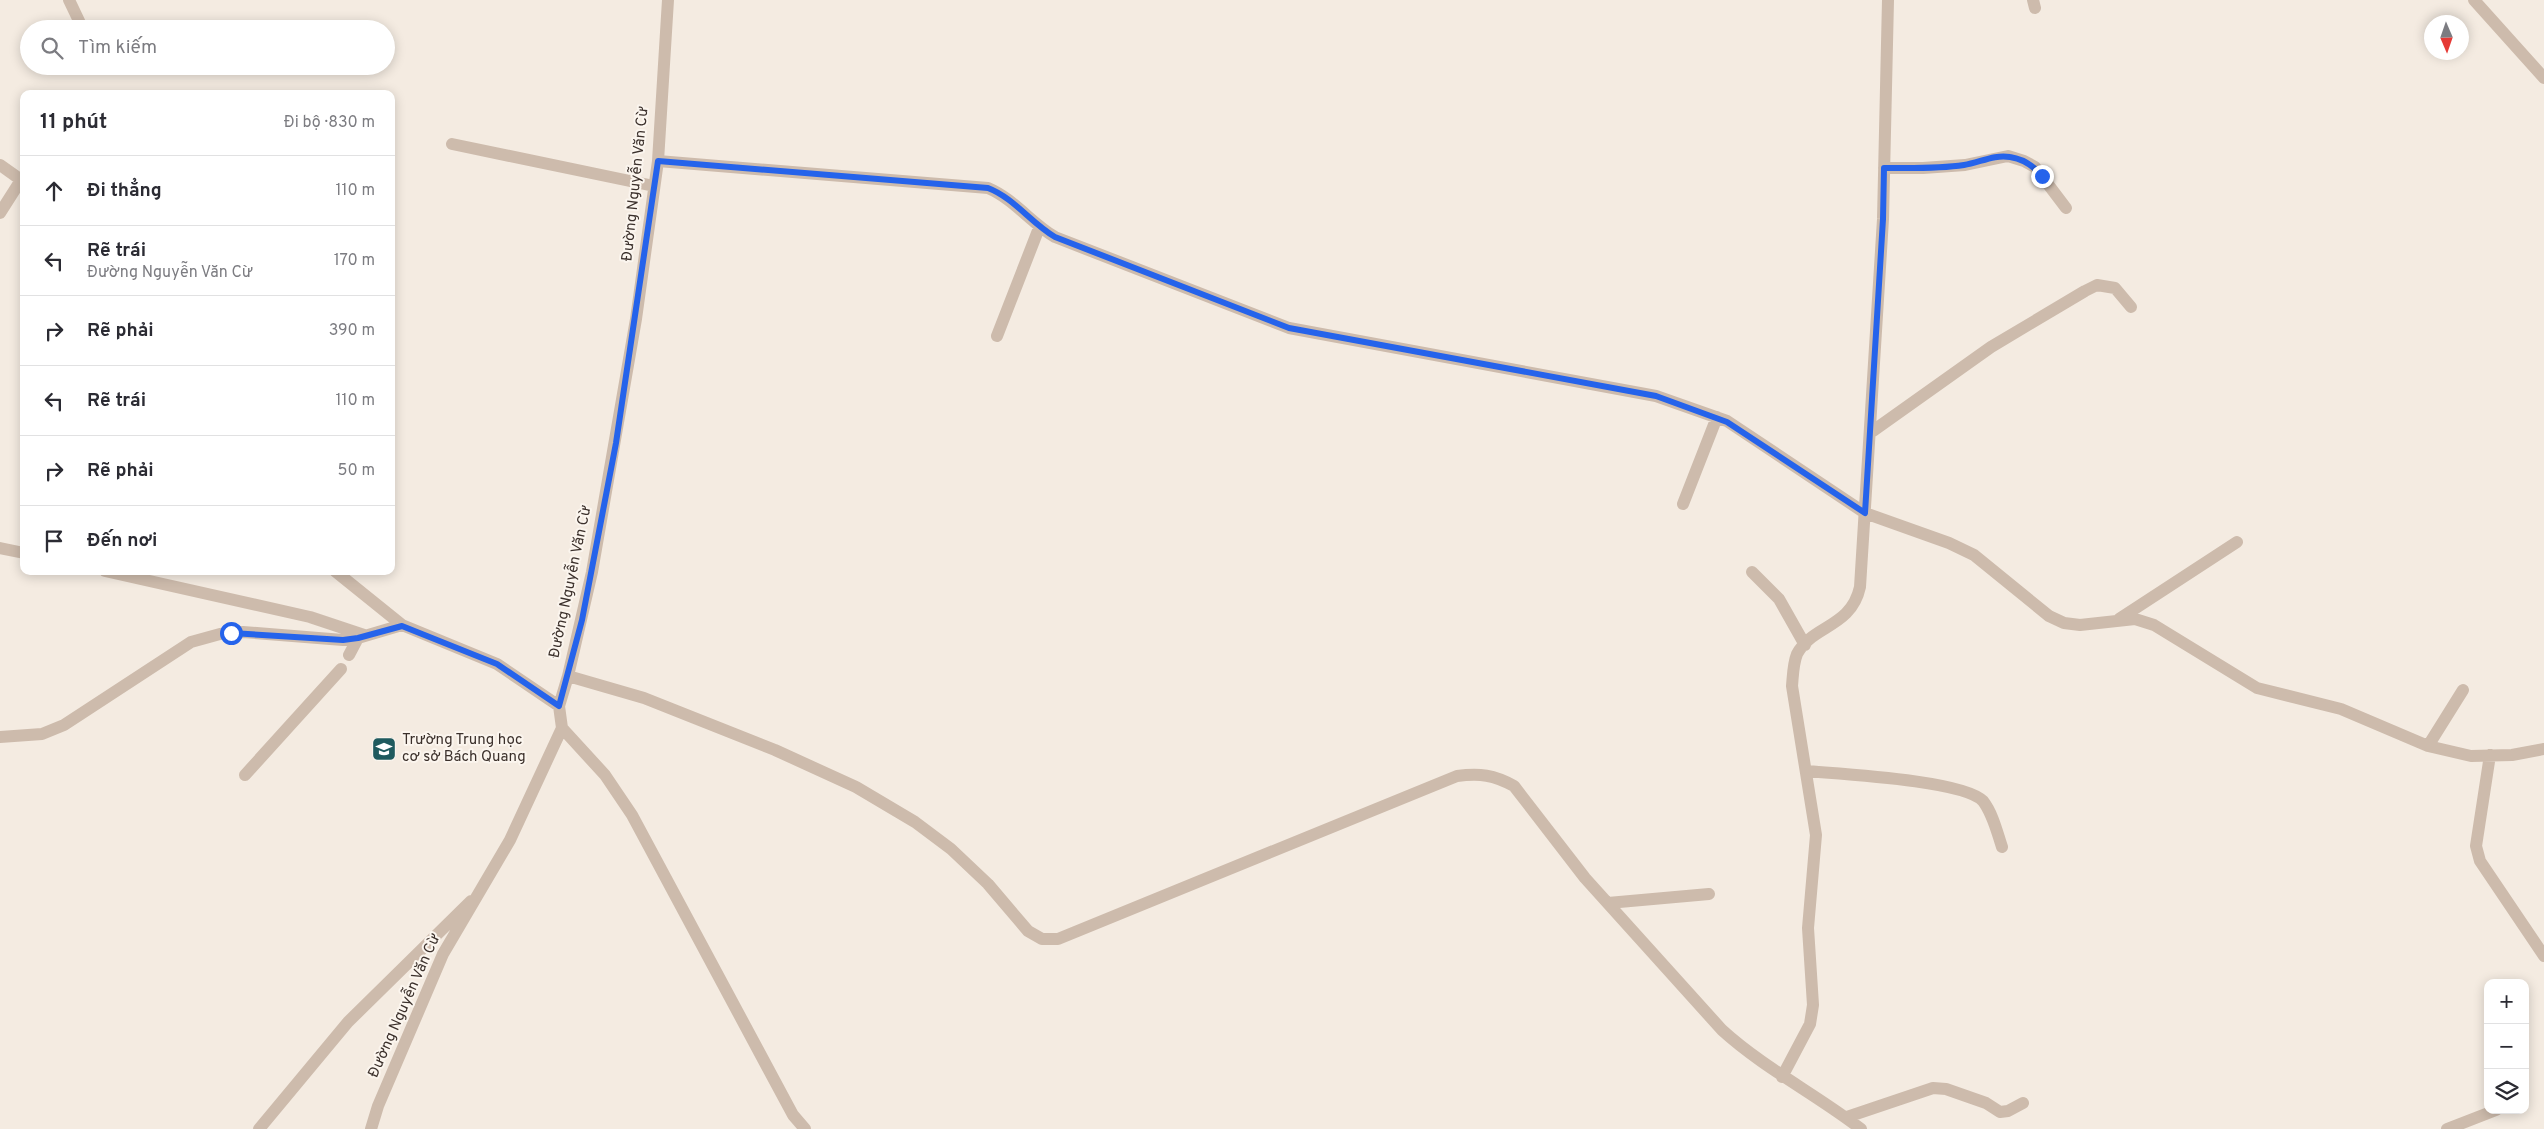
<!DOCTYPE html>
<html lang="vi">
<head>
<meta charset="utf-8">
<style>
  :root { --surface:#fff; --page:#f7f7f7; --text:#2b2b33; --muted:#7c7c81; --line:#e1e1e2 }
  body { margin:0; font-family:Overpass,sans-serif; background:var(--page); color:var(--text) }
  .controls { position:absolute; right:15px; bottom:15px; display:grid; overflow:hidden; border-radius:10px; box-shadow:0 2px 12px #0003 }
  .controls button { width:45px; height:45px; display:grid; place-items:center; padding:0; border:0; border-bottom:1px solid var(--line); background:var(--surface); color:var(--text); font:25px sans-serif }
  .compass { position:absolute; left:2424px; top:15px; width:45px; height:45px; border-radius:50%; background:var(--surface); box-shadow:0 2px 12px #0003; rotate:178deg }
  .stop { position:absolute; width:15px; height:15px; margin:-11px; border:4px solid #2563eb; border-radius:50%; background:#fff }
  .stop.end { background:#2563eb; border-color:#fff; box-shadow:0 1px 5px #0008 }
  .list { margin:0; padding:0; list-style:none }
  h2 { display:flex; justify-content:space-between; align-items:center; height:65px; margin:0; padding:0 20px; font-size:21px }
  h2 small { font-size:16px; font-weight:400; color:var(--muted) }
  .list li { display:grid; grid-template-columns:32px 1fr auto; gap:15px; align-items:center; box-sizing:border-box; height:70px; padding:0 20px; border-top:1px solid var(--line) }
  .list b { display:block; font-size:19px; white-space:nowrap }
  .list p { margin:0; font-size:16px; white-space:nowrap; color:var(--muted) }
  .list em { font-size:16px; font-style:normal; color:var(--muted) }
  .icon { flex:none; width:28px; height:28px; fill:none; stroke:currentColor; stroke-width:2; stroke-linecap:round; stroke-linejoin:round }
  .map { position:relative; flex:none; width:2544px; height:1129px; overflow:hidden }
  .search { position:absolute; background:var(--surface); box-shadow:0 2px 12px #0003; left:20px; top:20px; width:375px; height:55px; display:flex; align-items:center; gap:12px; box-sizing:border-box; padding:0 18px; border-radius:28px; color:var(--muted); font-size:19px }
  .panel { position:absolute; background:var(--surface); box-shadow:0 2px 12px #0003; left:20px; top:90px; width:375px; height:485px; border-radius:10px }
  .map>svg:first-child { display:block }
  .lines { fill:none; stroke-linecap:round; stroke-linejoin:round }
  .minor { stroke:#cdbbac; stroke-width:12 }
  .route { stroke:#2563eb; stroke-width:6 }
  .labels { text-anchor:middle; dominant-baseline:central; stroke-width:4; stroke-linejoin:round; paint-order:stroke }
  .street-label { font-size:15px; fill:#3b302b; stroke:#fbf5ee }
  .poi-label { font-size:15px; fill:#3b302b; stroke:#fbf5ee; text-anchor:start }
</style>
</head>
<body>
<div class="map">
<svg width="2544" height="1129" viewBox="0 0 2544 1129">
  <rect width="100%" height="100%" fill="#f4ebe1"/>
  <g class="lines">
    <!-- minor -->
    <path class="minor" d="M69,0L80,23
      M2033,0L2035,8
      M2474,0L2544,78
      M452,144L654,186
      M658,161L988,188C1014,199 1031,223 1055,237L1289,328L1656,396L1727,421L1865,513L1949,543L1974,555L2049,616L2064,623L2080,625L2135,619L2154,625L2257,688L2341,709L2428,746L2471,756L2512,755L2544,749
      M0,165L24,182
      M1884,168H1923L1965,165L2008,156L2024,161L2035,167L2066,208
      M0,213L21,180
      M997,336L1039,228
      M1870,433L1991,347L2085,291L2097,285L2115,288L2131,307
      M1683,504L1717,417
      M0,548L24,553
      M105,571L310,617L364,635
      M335,571L402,625L497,664L559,706
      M1752,572L1779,599L1805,645
      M2119,619L2237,542
      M349,655L358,638
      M568,676L644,698L775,750L856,787L915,822L951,849L988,884L1028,931L1042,939H1058L1457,776C1480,773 1494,775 1514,786L1585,878L1722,1030C1765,1069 1816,1094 1861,1129
      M562,728L605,775L632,815L793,1115L805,1129
      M0,737L42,734L64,725L191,642L220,634L243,632L343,640L358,638L402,625
      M2428,746L2463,690
      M2490,755L2476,846L2480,861L2544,956
      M1806,771C1839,774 1963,780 1983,801C1993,814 1997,832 2002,847
      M245,775L341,669
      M1608,903L1709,894
      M1782,1077L1810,1024L1813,1005L1808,928L1816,835L1792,686C1793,675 1793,664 1797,654C1812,625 1851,628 1860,587L1883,219L1888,0
      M1847,1117L1933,1088L1946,1089L1986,1103L2000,1112L2008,1111L2023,1103
      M259,1129L348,1022L471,901
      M371,1129L378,1106L443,954L510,840L562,728L559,706L568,676L592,572L636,319L658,161L668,0
      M2447,1129L2496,1110"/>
  </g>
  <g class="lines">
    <!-- route -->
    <path class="route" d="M231,633L343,640L358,638L402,626L497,664L559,706L582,620L616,443L658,161L988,188C1014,198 1031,223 1055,237L1289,328L1656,396L1727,422L1865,513L1883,219L1884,168C1911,168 1938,169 1964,165C1979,163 1994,154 2010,157C2023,159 2033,165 2042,176"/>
  </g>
  <!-- icons -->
  <defs>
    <symbol id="school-square" viewBox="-11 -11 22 22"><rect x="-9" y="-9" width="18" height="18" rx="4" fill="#1f5a5e" stroke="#fbf5ee"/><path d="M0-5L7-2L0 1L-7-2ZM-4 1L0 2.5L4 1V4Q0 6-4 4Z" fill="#fff"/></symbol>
  </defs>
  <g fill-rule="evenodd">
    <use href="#school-square" x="370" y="735" width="28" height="28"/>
  </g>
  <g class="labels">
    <!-- street labels -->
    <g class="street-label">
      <text transform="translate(636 184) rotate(-84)">Đường Nguyễn Văn Cừ</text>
      <text transform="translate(571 582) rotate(-78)">Đường Nguyễn Văn Cừ</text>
      <text transform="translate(405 1006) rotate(-66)">Đường Nguyễn Văn Cừ</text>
    </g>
    <!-- poi labels -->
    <g class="poi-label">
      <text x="402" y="740">Trường Trung học<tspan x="402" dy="17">cơ sở Bách Quang</tspan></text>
    </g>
  </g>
</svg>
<div class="controls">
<button>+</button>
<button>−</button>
<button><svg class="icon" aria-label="layers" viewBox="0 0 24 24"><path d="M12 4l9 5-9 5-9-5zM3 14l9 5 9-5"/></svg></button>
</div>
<svg class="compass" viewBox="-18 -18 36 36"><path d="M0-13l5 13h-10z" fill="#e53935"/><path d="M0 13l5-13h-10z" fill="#7c7c81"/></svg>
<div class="stop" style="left:231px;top:633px"></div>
<div class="stop end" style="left:2042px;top:176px"></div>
<div class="search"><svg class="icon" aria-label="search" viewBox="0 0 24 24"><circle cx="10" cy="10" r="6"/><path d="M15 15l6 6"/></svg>Tìm kiếm</div>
<section class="panel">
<h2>11 phút<small>Đi bộ · 830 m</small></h2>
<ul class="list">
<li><svg class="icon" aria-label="ahead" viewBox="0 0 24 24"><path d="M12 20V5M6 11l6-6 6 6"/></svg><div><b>Đi thẳng</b></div><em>110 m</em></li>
<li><svg class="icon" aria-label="left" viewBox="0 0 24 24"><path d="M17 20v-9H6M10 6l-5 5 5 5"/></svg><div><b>Rẽ trái</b><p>Đường Nguyễn Văn Cừ</p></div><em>170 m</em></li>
<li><svg class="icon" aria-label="right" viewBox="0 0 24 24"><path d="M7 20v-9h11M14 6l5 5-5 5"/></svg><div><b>Rẽ phải</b></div><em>390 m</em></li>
<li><svg class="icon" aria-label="left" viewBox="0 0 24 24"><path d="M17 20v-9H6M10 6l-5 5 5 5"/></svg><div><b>Rẽ trái</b></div><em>110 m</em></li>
<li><svg class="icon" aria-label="right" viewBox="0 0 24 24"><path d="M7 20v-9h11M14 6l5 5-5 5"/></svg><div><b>Rẽ phải</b></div><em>50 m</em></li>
<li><svg class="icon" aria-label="arrive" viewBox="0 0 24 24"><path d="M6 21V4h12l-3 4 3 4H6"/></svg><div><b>Đến nơi</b></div></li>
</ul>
</section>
</div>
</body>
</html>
